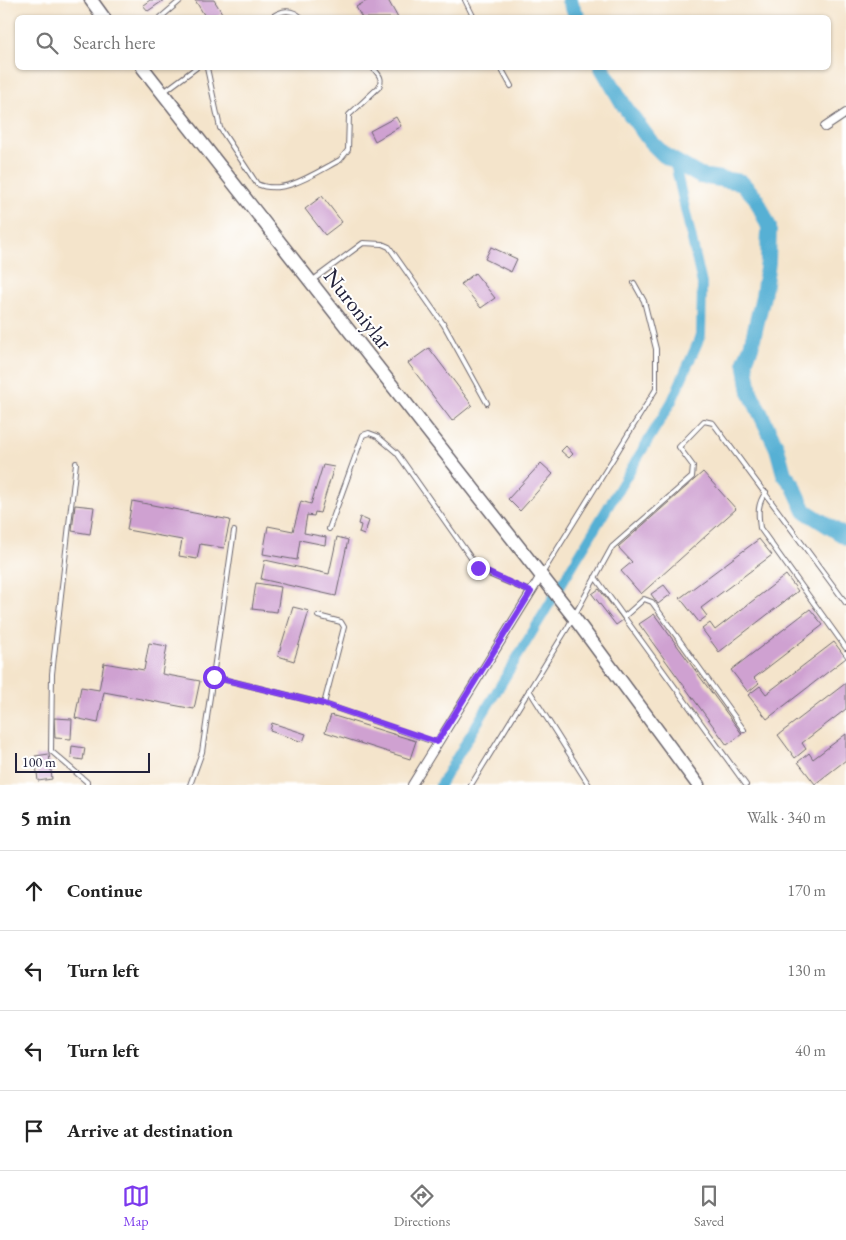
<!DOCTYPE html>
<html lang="en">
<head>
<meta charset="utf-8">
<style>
  :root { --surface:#fff; --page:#f6f6f6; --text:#222; --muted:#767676; --line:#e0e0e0; --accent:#7c3aed }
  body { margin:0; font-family:"EB Garamond",serif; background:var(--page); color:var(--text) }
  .scale { position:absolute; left:15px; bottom:12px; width:135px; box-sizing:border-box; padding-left:5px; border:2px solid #22223b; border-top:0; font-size:14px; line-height:18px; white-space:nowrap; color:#22223b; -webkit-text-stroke:4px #fff; paint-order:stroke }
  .stop { position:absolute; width:15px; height:15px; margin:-11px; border:4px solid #7c3aed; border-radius:50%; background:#fff }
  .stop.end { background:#7c3aed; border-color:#fff; box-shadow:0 1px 5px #0008 }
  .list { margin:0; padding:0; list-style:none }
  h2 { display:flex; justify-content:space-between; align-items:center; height:65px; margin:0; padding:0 20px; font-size:21px }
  h2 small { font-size:16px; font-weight:400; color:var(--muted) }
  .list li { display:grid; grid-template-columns:32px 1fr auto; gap:15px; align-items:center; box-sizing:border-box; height:80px; padding:0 20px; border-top:1px solid var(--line) }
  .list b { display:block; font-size:19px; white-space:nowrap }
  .list em { font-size:16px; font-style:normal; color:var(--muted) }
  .icon { flex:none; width:28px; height:28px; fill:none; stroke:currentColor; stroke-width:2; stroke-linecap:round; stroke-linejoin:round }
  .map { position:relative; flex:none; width:846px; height:785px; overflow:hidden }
  .search { position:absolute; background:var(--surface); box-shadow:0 1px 4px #0004; left:15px; right:15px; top:15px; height:55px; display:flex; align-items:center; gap:12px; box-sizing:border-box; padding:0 18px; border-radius:8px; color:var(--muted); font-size:19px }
  .sheet { height:385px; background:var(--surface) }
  nav { display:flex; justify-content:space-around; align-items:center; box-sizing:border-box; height:70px; border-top:1px solid var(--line); background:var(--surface); font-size:14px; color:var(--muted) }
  nav a { display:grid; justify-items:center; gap:2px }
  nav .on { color:var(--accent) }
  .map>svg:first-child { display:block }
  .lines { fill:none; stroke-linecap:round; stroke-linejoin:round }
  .canal { stroke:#57b0d4; stroke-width:10 }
  .river { stroke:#57b0d4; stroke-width:16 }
  .building { fill:#cfa1d1 }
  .lane-casing { stroke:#6c666d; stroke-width:6 }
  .street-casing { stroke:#6c666d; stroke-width:10 }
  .primary-casing { stroke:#6c666d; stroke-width:15 }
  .lane { stroke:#fff; stroke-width:4 }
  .street { stroke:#fff; stroke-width:8 }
  .primary { stroke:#fff; stroke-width:12 }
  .route { stroke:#7c3aed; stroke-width:6 }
  .labels { text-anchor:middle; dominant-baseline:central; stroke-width:4; stroke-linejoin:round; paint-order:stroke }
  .street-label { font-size:22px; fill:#22223b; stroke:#fff }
</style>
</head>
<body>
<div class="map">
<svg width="846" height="785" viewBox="0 0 846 785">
  <rect width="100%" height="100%" fill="#fff"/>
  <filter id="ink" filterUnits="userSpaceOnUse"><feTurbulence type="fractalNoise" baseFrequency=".02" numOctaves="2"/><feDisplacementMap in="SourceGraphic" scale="10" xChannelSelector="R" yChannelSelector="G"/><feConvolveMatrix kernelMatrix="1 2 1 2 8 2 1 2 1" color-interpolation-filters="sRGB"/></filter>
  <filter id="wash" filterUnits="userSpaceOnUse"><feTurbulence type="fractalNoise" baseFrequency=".0096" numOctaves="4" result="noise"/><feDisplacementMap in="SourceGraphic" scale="20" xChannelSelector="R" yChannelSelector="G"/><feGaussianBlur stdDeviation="1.12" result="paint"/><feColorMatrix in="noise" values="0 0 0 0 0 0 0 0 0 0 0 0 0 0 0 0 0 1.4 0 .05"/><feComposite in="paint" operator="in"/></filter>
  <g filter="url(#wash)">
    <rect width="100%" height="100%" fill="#f4e4cb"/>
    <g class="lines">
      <!-- canal -->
      <path class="canal" d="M440,785L672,401L701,335L702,284L674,160"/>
      <!-- river -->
      <path class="river" d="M569,0L578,18
        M602,68L625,107L650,141L664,155L700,176L741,182L756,198L769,227L768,262L763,296L751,347L745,361L750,392L777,448L784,474L793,485L805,511L846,537"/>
    </g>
    <g id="blocks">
      <!-- building -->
      <path class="building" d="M150,0H164L148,11L143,5Z
        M195,0H214L222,13L215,18H206Z
        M368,0H388L398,18H362L356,7Z
        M396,117L401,126L375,141L370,131Z
        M322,196L342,222L325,235L305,209Z
        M491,247L517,259L511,272L485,259Z
        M475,273L495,298L481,308L461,284Z
        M429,348L472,405L452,421L408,363Z
        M566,446L573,454L569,458L561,451Z
        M541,463L553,474L520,511L508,499Z
        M323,465L334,467L320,513L315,512L314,516L307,515L304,533L326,537L325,545L300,540L297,560L263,554L268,526L293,531L301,501L311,504Z
        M703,472L736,509L641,594L621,571L632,562L618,547Z
        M132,501L230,520L224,548L200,544L197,559L179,556L182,540L127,530Z
        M75,505L94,507L90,534L72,531Z
        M360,517L369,521L364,535L359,533L361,525L358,524Z
        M337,537L348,540L336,596L261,579L265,560L329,574Z
        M759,539L772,555L701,608L707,616L699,622L680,598Z
        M786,575L798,591L719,652L702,629L710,623L715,630Z
        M256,583L281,587L277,612L252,609Z
        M664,585L671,594L658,604L651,594Z
        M599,589L623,620L616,625L592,594Z
        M293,607L309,611L294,661L278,656Z
        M810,609L823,625L754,678L759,683L748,692L731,670Z
        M654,614L742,734L727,745L639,624Z
        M834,642L846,658L767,719L748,695L760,686L766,694Z
        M149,643L167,646L162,674L200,681L194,709L104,692L98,723L75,718L81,687L99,690L104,663L144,670Z
        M846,683V709L802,743L806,749L795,758L778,735Z
        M331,715L416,741L410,759L325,732Z
        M54,718L72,719L71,739L55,738Z
        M272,723L306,734L303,742L270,731Z
        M846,734V760L815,784L798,762L809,753L813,759Z
        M72,746L85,748L83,760L71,758Z
        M49,754L52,779L38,781L35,756Z"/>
    </g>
  </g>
  <g filter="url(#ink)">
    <use href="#blocks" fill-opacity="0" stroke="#6c666d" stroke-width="1"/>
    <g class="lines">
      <defs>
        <path id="lane" d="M465,0L474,18
          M160,18L181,0
          M270,18C282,10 291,8 302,18
          M207,68L220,128L257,184C284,196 315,173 340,160L348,150L349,115L379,87C383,78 379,75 373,68
          M501,68L511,86
          M165,91L196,68
          M313,280L363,243L382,244L389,247L444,325L487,403
          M76,463L52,674L51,751L87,782V785
          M766,492C757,504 758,513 760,528L846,648
          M329,529L363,435L369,433L377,436L397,453L478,568L486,573L531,592
          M542,574L656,389V349L644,301L634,283
          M595,577L746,785
          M318,616L341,622L344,627L324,704
          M625,616L644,599L652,602L744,730
          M214,677L324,704L437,743
          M529,690L589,785
          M190,785L202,752L234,531
          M471,785L568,627L612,547L692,477L693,466L679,447L704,421L713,423L846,603"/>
        <path id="street" d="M825,127L846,113
          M412,785L541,576"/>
        <path id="primary" d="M91,0L104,18
          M143,68L573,616L698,785"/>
      </defs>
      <!-- lane casing -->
      <use href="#lane" class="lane-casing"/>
      <!-- street casing -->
      <use href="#street" class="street-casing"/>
      <!-- primary casing -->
      <use href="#primary" class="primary-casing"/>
      <!-- lane -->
      <use href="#lane" class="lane"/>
      <!-- street -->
      <use href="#street" class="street"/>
      <!-- primary -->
      <use href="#primary" class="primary"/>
    </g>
  </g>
  <g class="lines" filter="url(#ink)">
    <!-- route -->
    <path class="route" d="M214,677L324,704L437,742L531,592L478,568"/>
  </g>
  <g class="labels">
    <!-- street labels -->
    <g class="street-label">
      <text transform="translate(358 309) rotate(52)">Nuroniylar</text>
    </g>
  </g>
</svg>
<div class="scale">100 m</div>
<div class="stop" style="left:214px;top:677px"></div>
<div class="stop end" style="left:478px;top:568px"></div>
<div class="search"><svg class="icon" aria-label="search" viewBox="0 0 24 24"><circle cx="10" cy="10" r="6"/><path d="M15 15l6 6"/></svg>Search here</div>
</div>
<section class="sheet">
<h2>5 min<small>Walk · 340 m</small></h2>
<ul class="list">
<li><svg class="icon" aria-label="ahead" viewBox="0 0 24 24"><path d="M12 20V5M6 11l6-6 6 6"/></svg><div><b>Continue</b></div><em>170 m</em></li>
<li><svg class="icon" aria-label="left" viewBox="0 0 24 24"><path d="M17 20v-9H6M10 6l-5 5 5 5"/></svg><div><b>Turn left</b></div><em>130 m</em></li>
<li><svg class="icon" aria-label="left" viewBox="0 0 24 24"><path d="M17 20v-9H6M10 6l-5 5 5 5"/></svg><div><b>Turn left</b></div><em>40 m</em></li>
<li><svg class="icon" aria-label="arrive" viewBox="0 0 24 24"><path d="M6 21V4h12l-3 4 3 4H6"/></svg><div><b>Arrive at destination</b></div></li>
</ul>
</section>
<nav>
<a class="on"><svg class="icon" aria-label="map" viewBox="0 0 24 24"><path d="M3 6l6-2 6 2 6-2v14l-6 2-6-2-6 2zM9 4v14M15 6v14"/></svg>Map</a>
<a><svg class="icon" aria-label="directions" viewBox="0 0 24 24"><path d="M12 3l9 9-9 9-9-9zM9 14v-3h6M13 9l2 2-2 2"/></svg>Directions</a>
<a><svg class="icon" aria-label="saved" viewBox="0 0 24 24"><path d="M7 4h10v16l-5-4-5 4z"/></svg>Saved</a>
</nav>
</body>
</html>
